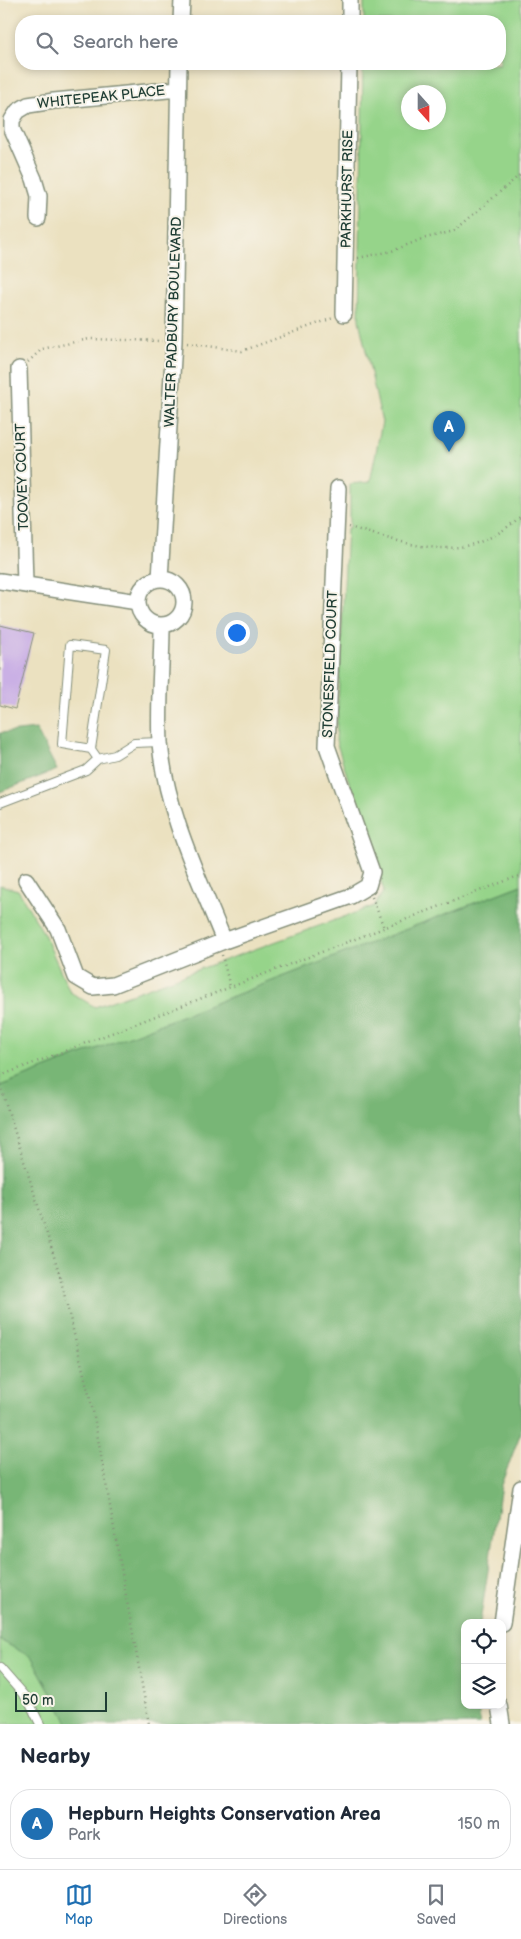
<!DOCTYPE html>
<html lang="en">
<head>
<meta charset="utf-8">
<style>
  :root { --surface:#fff; --page:#f6f6f7; --text:#1f2937; --muted:#747a83; --line:#e0e1e3; --accent:#1f6fb2 }
  body { margin:0; font-family:"Balsamiq Sans",sans-serif; background:var(--page); color:var(--text) }
  .controls { position:absolute; right:15px; bottom:15px; display:grid; overflow:hidden; border-radius:10px; box-shadow:0 2px 8px #0003 }
  .controls button { width:45px; height:45px; display:grid; place-items:center; padding:0; border:0; border-bottom:1px solid var(--line); background:var(--surface); color:var(--text); font:25px sans-serif }
  .compass { position:absolute; left:401px; top:85px; width:45px; height:45px; border-radius:50%; background:var(--surface); box-shadow:0 2px 8px #0003; rotate:159deg }
  .scale { position:absolute; left:15px; bottom:12px; width:92px; box-sizing:border-box; padding-left:5px; border:2px solid #1f3d34; border-top:0; font-size:14px; line-height:18px; white-space:nowrap; color:#1f3d34; -webkit-text-stroke:4px #f7f3e8; paint-order:stroke }
  .you { position:absolute; left:236px; top:632px; width:18px; height:18px; margin:-12px; border:4px solid #fff; border-radius:50%; background:#1a73e8; box-shadow:0 0 0 8px #1a73e833 }
  .badge { display:grid; place-items:center; width:32px; height:32px; border-radius:50%; background:var(--accent); color:#fff; font-size:16px; font-weight:700 }
  .pin { position:absolute; translate:-50% -41px; filter:drop-shadow(0 1px 2px #0008) }
  .pin::after { content:''; position:absolute; top:26px; width:18px; height:15px; background:inherit; clip-path:polygon(0 0,100% 0,50% 100%) }
  .list { margin:0; padding:0; list-style:none }
  h2 { display:flex; justify-content:space-between; align-items:center; height:65px; margin:0; padding:0 20px; font-size:21px }
  h2 small { font-size:16px; font-weight:400; color:var(--muted) }
  .list li { display:grid; grid-template-columns:32px 1fr auto; gap:15px; align-items:center; box-sizing:border-box; height:70px; margin:0 10px 10px; padding:0 10px; border:1px solid var(--line); border-radius:20px }
  .list b { display:block; font-size:19px; white-space:nowrap }
  .list p { margin:0; font-size:16px; white-space:nowrap; color:var(--muted) }
  .list em { font-size:16px; font-style:normal; color:var(--muted) }
  .icon { flex:none; width:28px; height:28px; fill:none; stroke:currentColor; stroke-width:2; stroke-linecap:round; stroke-linejoin:round }
  .map { position:relative; flex:none; width:521px; height:1724px; overflow:hidden }
  .search { position:absolute; background:var(--surface); box-shadow:0 2px 8px #0003; left:15px; right:15px; top:15px; height:55px; display:flex; align-items:center; gap:12px; box-sizing:border-box; padding:0 18px; border-radius:20px; color:var(--muted); font-size:19px }
  .sheet { height:145px; background:var(--surface) }
  nav { display:flex; justify-content:space-around; align-items:center; box-sizing:border-box; height:70px; border-top:1px solid var(--line); background:var(--surface); font-size:14px; color:var(--muted) }
  nav a { display:grid; justify-items:center; gap:2px }
  nav .on { color:var(--accent) }
  .map>svg:first-child { display:block }
  .green { fill:#96d48a; stroke:#5a885f; fill-rule:evenodd }
  .forest { fill:#78b676; stroke:#4c7a55 }
  .building { fill:#cab0e5 }
  .lines { fill:none; stroke-linecap:round; stroke-linejoin:round }
  .service-casing { stroke:#858f7a; stroke-width:10 }
  .minor-casing { stroke:#858f7a; stroke-width:18 }
  .path { stroke:#858f7a; stroke-width:2.5; stroke-dasharray:1 4; stroke-linecap:butt }
  .service { stroke:#fff; stroke-width:8 }
  .minor { stroke:#fff; stroke-width:15 }
  .labels { text-anchor:middle; dominant-baseline:central; stroke-width:4; stroke-linejoin:round; paint-order:stroke }
  .street-label { font-size:14px; fill:#1f3d34; stroke:#f7f3e8 }
</style>
</head>
<body>
<div class="map">
<svg width="521" height="1724" viewBox="0 0 521 1724">
  <rect width="100%" height="100%" fill="#f7f3e8"/>
  <filter id="ink" filterUnits="userSpaceOnUse"><feTurbulence type="fractalNoise" baseFrequency=".02" numOctaves="2"/><feDisplacementMap in="SourceGraphic" scale="10" xChannelSelector="R" yChannelSelector="G"/><feConvolveMatrix kernelMatrix="1 2 1 2 8 2 1 2 1" color-interpolation-filters="sRGB"/></filter>
  <filter id="wash" filterUnits="userSpaceOnUse"><feTurbulence type="fractalNoise" baseFrequency=".0096" numOctaves="4" result="noise"/><feDisplacementMap in="SourceGraphic" scale="20" xChannelSelector="R" yChannelSelector="G"/><feGaussianBlur stdDeviation="1.12" result="paint"/><feColorMatrix in="noise" values="0 0 0 0 0 0 0 0 0 0 0 0 0 0 0 0 0 1.4 0 .05"/><feComposite in="paint" operator="in"/></filter>
  <g filter="url(#wash)">
    <rect width="100%" height="100%" fill="#ebe1c0"/>
    <!-- green -->
    <path class="green" d="M364,0H521V885L0,1086V885L18,890L44,934L70,992L95,1007L374,906L384,891L336,741L347,528H350V484L370,482L382,422L359,320L363,64H500V21H364ZM408,92H438V122H408Z
      M0,1640L31,1657L69,1724H0Z"/>
    <!-- forest -->
    <path class="forest" d="M36,729L57,770L0,792V733Z
      M521,885V1432L501,1485L480,1623H465V1705H477L481,1724H69L31,1657L0,1640V1086Z"/>
    <g id="blocks">
      <!-- building -->
      <path class="building" d="M0,625L34,633L15,709L0,705Z"/>
    </g>
  </g>
  <g filter="url(#ink)">
    <use href="#blocks" fill-opacity="0" stroke="#858f7a" stroke-width="1"/>
    <g class="lines">
      <defs>
        <path id="service" d="M91,749L62,744L70,645L106,650L91,749L98,759
          M0,803L86,770L98,759L115,755L134,743L160,742
          M0,1668L28,1700L40,1724"/>
        <path id="minor" d="M181,21L182,0
          M350,21V0
          M38,218L39,196L34,179L12,129V120L18,111L28,105L54,101L178,89
          M344,314L349,64
          M19,369L25,584
          M160,579L174,341L179,64
          M138 602a23 23 0 1 1 46 0a23 23 0 1 1-46 0Z
          M0,581L138,602
          M162,625C162,664 158,704 160,743C166,812 199,878 224,941
          M26,880L58,929L76,977L93,987L113,985L224,941L351,896L368,886L372,872L327,746L338,488
          M502,1623L521,1488
          M499,1705L502,1724"/>
      </defs>
      <!-- service casing -->
      <use href="#service" class="service-casing"/>
      <!-- minor casing -->
      <use href="#minor" class="minor-casing"/>
      <!-- path -->
      <path class="path" d="M358,258L392,251L422,239L454,231L521,174
        M187,343L242,351L333,318
        M28,362L42,349L89,339L162,341
        M349,527C413,545 464,568 521,516
        M372,897L384,928
        M222,955L230,987
        M0,1076L521,875
        M0,1085L58,1269L93,1411L149,1724"/>
      <!-- service -->
      <use href="#service" class="service"/>
      <!-- minor -->
      <use href="#minor" class="minor"/>
    </g>
  </g>
  <g class="labels">
    <!-- street labels -->
    <g class="street-label">
      <text transform="translate(101 97) rotate(-6)">WHITEPEAK PLACE</text>
      <text transform="translate(347 189) rotate(-89)">PARKHURST RISE</text>
      <text transform="translate(173 322) rotate(-88)">WALTER PADBURY BOULEVARD</text>
      <text transform="translate(22 477) rotate(-92)">TOOVEY COURT</text>
      <text transform="translate(330 664) rotate(-88)">STONESFIELD COURT</text>
    </g>
  </g>
</svg>
<div class="controls">
<button><svg class="icon" aria-label="locate" viewBox="0 0 24 24"><circle cx="12" cy="12" r="6"/><path d="M12 2v4M12 18v4M2 12h4M18 12h4"/></svg></button>
<button><svg class="icon" aria-label="layers" viewBox="0 0 24 24"><path d="M12 4l9 5-9 5-9-5zM3 14l9 5 9-5"/></svg></button>
</div>
<svg class="compass" viewBox="-18 -18 36 36"><path d="M0-13l5 13h-10z" fill="#e53935"/><path d="M0 13l5-13h-10z" fill="#747a83"/></svg>
<div class="scale">50 m</div>
<div class="you"></div>
<div class="pin badge" style="left:449px;top:452px">A</div>
<div class="search"><svg class="icon" aria-label="search" viewBox="0 0 24 24"><circle cx="10" cy="10" r="6"/><path d="M15 15l6 6"/></svg>Search here</div>
</div>
<section class="sheet">
<h2>Nearby<small></small></h2>
<ul class="list">
<li><span class="badge">A</span><div><b>Hepburn Heights Conservation Area</b><p>Park</p></div><em>150 m</em></li>
</ul>
</section>
<nav>
<a class="on"><svg class="icon" aria-label="map" viewBox="0 0 24 24"><path d="M3 6l6-2 6 2 6-2v14l-6 2-6-2-6 2zM9 4v14M15 6v14"/></svg>Map</a>
<a><svg class="icon" aria-label="directions" viewBox="0 0 24 24"><path d="M12 3l9 9-9 9-9-9zM9 14v-3h6M13 9l2 2-2 2"/></svg>Directions</a>
<a><svg class="icon" aria-label="saved" viewBox="0 0 24 24"><path d="M7 4h10v16l-5-4-5 4z"/></svg>Saved</a>
</nav>
</body>
</html>
